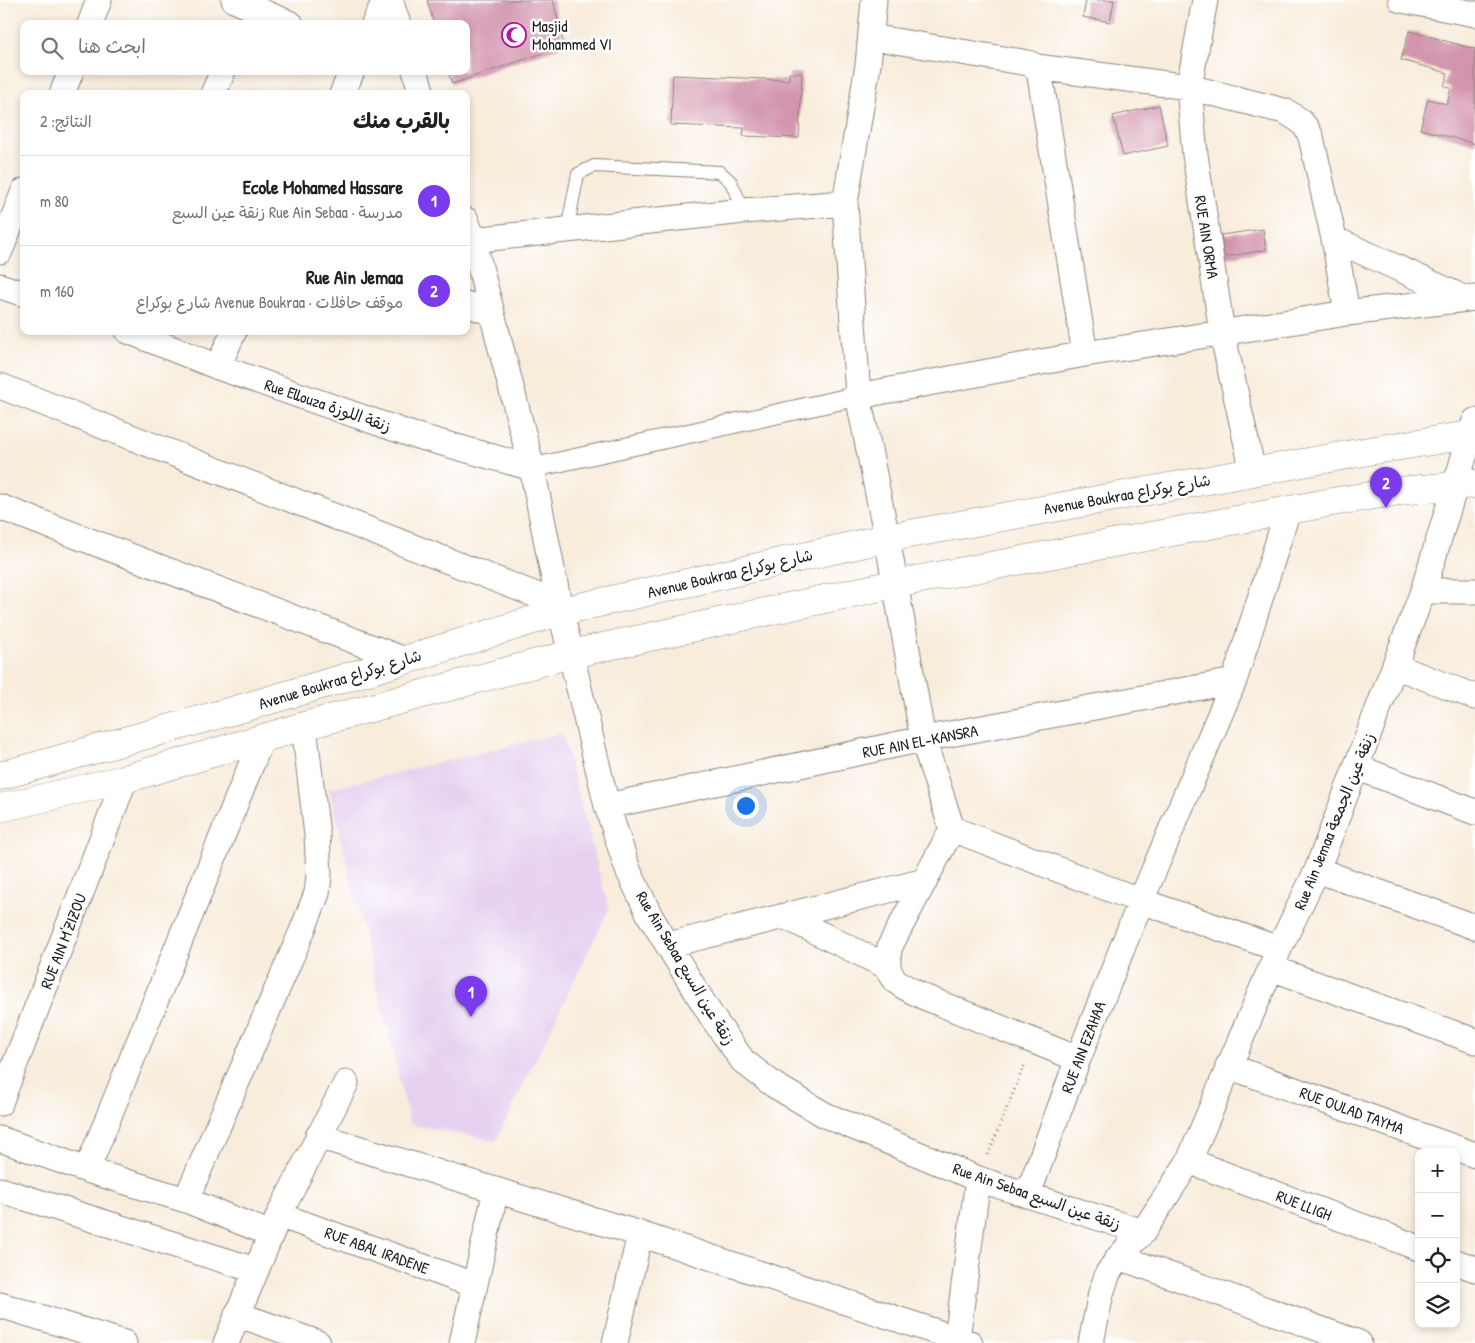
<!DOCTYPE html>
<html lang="ar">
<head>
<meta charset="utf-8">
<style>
  :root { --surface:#fff; --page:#f6f6f6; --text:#202124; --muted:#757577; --line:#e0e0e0; --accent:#7c3aed }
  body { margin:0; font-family:"Patrick Hand","Playpen Sans Arabic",sans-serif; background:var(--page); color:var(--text); direction:rtl }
  .controls { position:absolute; right:15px; bottom:15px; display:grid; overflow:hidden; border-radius:10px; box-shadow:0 2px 8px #0003 }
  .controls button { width:45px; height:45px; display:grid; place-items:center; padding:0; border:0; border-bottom:1px solid var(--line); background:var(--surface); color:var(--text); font:25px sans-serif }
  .you { position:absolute; left:745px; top:805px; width:18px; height:18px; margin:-12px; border:4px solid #fff; border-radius:50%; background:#1a73e8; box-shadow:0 0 0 8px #1a73e833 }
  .badge { display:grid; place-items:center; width:32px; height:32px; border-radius:50%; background:var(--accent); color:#fff; font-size:16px; font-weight:700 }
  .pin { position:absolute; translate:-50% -41px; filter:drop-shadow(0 1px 2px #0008) }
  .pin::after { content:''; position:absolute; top:26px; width:18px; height:15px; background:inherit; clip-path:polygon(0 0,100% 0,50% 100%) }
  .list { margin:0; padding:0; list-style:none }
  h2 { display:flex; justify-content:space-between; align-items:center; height:65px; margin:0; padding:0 20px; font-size:21px }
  h2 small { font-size:16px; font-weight:400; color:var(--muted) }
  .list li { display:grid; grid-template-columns:32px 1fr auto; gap:15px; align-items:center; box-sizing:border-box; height:90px; padding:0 20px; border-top:1px solid var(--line) }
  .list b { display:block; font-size:19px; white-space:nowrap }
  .list p { margin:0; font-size:16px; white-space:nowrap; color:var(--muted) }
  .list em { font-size:16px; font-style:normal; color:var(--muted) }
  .icon { flex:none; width:28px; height:28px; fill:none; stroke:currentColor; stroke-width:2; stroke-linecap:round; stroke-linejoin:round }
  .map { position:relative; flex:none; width:1475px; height:1343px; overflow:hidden; direction:ltr }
  .search { position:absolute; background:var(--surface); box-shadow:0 2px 8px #0003; left:20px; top:20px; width:450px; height:55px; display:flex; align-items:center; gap:12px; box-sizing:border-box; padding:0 18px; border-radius:10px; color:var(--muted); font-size:19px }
  .panel { position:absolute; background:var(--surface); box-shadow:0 2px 8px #0003; left:20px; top:90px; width:450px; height:245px; border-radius:10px; direction:rtl }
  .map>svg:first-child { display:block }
  .built { fill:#e6d2f0 }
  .building { fill:#d394ae }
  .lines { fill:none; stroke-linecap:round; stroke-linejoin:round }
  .service-casing { stroke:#8a847c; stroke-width:14 }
  .pedestrian-casing { stroke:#8a847c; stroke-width:21 }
  .minor-casing { stroke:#8a847c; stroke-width:27 }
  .tertiary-casing { stroke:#8a847c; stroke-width:29 }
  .path { stroke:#8a847c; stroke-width:3; stroke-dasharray:1 4; stroke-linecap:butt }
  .service { stroke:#fff; stroke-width:12 }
  .pedestrian { stroke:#fff; stroke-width:19 }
  .minor { stroke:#fff; stroke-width:25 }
  .tertiary { stroke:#fff; stroke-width:28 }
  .labels { text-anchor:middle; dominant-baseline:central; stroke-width:5; stroke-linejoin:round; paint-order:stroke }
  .poi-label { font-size:16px; fill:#1c1c1c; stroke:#fff; text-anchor:start }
  .street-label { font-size:16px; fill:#1c1c1c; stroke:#fff }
</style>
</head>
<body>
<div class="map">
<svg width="1475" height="1343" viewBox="0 0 1475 1343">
  <rect width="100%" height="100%" fill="#fff"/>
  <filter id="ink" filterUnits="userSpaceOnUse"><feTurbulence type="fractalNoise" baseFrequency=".02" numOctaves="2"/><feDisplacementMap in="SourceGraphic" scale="10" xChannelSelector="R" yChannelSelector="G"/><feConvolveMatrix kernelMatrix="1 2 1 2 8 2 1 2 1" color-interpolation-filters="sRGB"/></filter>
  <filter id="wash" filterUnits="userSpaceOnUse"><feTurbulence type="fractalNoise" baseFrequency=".0096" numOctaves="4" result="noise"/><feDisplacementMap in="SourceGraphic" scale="20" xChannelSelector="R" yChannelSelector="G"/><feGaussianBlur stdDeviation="1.12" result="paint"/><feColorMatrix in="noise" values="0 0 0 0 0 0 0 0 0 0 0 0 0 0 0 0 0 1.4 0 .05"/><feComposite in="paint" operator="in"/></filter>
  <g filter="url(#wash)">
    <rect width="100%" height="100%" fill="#f8ecdb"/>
    <!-- built -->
    <path class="built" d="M562,733L609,909L496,1141L410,1124L329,789Z"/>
    <g id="blocks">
      <!-- building -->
      <path class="building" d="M427,0H553L564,46L452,84L448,71H466V24H434Z
        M1086,0H1114L1110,22L1083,17Z
        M1409,31L1475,49V144L1420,129L1428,99L1447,104L1451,88L1444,86L1448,73L1401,60Z
        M789,73H802L799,138L743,136L744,128L671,125L673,75L789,80Z
        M1159,105L1168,146L1123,156L1113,116Z
        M1263,229L1266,250L1224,257L1221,235Z"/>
    </g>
  </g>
  <g filter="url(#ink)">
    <use href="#blocks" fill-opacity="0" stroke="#8a847c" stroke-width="1"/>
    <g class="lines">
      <defs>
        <path id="service" d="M567,230L578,174L594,166L720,172L731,182L744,211"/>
        <path id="pedestrian" d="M532,468L858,396"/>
        <path id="minor" d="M234,0L291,24
          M390,0L398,24
          M874,0L868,65L845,203L858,396L887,538L923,739L952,829L1141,901L1279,949
          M1205,0L1189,87L1195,155L1222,332L1253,472
          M1401,0L1475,14
          M90,24L99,0
          M374,24L385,0
          M1037,67L1189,87L1284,111C1298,118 1305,123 1311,137L1334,239L1347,313
          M415,71L422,94
          M62,94L71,71
          M213,94L223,71
          M342,94L352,71
          M466,220L473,240L532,468L559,604L607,806L628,870L650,916L712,1017L743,1061L774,1085L825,1115L978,1179L1143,1232
          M1334,239L1466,299
          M473,240L744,211L845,203
          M0,251L24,191
          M0,286L24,294
          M466,304L492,313
          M128,331L218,367L410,434L532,468
          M1085,354L1347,313L1475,298
          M218,367L234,331
          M0,386L559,604
          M858,396L1085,354L1040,76L1037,67L1028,63L871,37
          M0,507L405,660
          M1423,591H1475
          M1395,666L1475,697
          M1356,767L1475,812
          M607,806L923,739L1234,681
          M952,829L890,946C882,980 897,983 924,997L1078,1059
          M1317,870L1475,927
          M784,916L888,967
          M668,945L925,881
          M1271,968L1475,1041
          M1228,1066L1475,1155
          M0,1103L125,779
          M318,1136L640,1234L970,1343
          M0,1139L87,1170L186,1200L271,1234
          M1189,1161L1419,1248
          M87,1170L262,738
          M0,1190L255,1270
          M1028,1194L1078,1059L1141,901L1234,681L1288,510
          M186,1200L303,929L317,893L319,876L317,835L304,726
          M279,1215L474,1285
          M1119,1257L1359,1343
          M1456,1262L1475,1269
          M0,1305L124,1343
          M237,1314L318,1343
          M957,1339L978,1179
          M226,1343L279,1215L346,1083
          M462,1343L496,1190
          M615,1343L640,1234
          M1091,1343L1101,1293L1108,1273L1119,1257L1143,1232L1189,1161L1279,949L1317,870L1423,591L1475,421"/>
        <path id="tertiary" d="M0,776L253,705L405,660L562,611L887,538L1369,451L1475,434
          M0,808L125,779L304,726L571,654L894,584L1338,501L1400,491L1475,484"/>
      </defs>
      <!-- service casing -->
      <use href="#service" class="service-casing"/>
      <!-- pedestrian casing -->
      <use href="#pedestrian" class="pedestrian-casing"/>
      <!-- minor casing -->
      <use href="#minor" class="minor-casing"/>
      <!-- tertiary casing -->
      <use href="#tertiary" class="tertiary-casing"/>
      <!-- path -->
      <path class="path" d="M988,1155L1024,1066"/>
      <!-- service -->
      <use href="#service" class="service"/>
      <!-- pedestrian -->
      <use href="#pedestrian" class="pedestrian"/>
      <!-- minor -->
      <use href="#minor" class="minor"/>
      <!-- tertiary -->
      <use href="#tertiary" class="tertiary"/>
    </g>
  </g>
  <!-- icons -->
  <defs>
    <symbol id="mosque-ring" viewBox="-11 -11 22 22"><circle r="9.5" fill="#fff" stroke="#b5179e" stroke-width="1.5"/><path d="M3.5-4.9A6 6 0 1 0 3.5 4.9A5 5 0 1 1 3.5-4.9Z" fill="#b5179e"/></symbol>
  </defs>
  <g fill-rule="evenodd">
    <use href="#mosque-ring" x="500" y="21" width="28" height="28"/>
  </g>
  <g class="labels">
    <!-- poi labels -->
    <g class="poi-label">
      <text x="532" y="26">Masjid<tspan x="532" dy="18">Mohammed VI</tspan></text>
    </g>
    <!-- street labels -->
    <g class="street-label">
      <text transform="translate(1207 237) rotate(81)">RUE AIN ORMA</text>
      <text transform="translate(328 405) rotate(19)">Rue Ellouza زنقة اللوزة</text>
      <text transform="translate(1127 494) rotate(-10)">Avenue Boukraa شارع بوكراع</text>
      <text transform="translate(730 573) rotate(-13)">Avenue Boukraa شارع بوكراع</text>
      <text transform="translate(340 679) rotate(-17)">Avenue Boukraa شارع بوكراع</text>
      <text transform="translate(920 741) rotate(-11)">RUE AIN EL-KANSRA</text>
      <text transform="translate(1334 821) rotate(-68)">Rue Ain Jemaa زنقة عين الجمعة</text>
      <text transform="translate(63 941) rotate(-69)">RUE AIN M'ZIZOU</text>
      <text transform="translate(686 968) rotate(59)">Rue Ain Sebaa زنقة عين السبع</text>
      <text transform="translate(1083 1047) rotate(-69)">RUE AIN EZAHAA</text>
      <text transform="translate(1352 1110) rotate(20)">RUE OULAD TAYMA</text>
      <text transform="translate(1037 1196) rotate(19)">Rue Ain Sebaa زنقة عين السبع</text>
      <text transform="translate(1304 1205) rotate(21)">RUE LLIGH</text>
      <text transform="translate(377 1250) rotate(20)">RUE ABAL IRADENE</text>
    </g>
  </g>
</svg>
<div class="controls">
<button>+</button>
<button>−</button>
<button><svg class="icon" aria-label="locate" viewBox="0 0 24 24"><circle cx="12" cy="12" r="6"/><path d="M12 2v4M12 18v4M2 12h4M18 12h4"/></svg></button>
<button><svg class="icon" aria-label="layers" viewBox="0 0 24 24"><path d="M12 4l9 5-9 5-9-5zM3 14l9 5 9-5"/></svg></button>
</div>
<div class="you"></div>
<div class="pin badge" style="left:471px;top:1017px">1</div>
<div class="pin badge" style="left:1386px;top:508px">2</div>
<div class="search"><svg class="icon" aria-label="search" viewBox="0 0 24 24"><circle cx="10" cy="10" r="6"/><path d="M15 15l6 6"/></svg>ابحث هنا</div>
<section class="panel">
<h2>بالقرب منك<small>النتائج: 2</small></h2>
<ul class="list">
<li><span class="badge">1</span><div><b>Ecole Mohamed Hassare</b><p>مدرسة · Rue Ain Sebaa زنقة عين السبع</p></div><em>80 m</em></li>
<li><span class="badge">2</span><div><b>Rue Ain Jemaa</b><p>موقف حافلات · Avenue Boukraa شارع بوكراع</p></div><em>160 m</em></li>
</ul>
</section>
</div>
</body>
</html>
